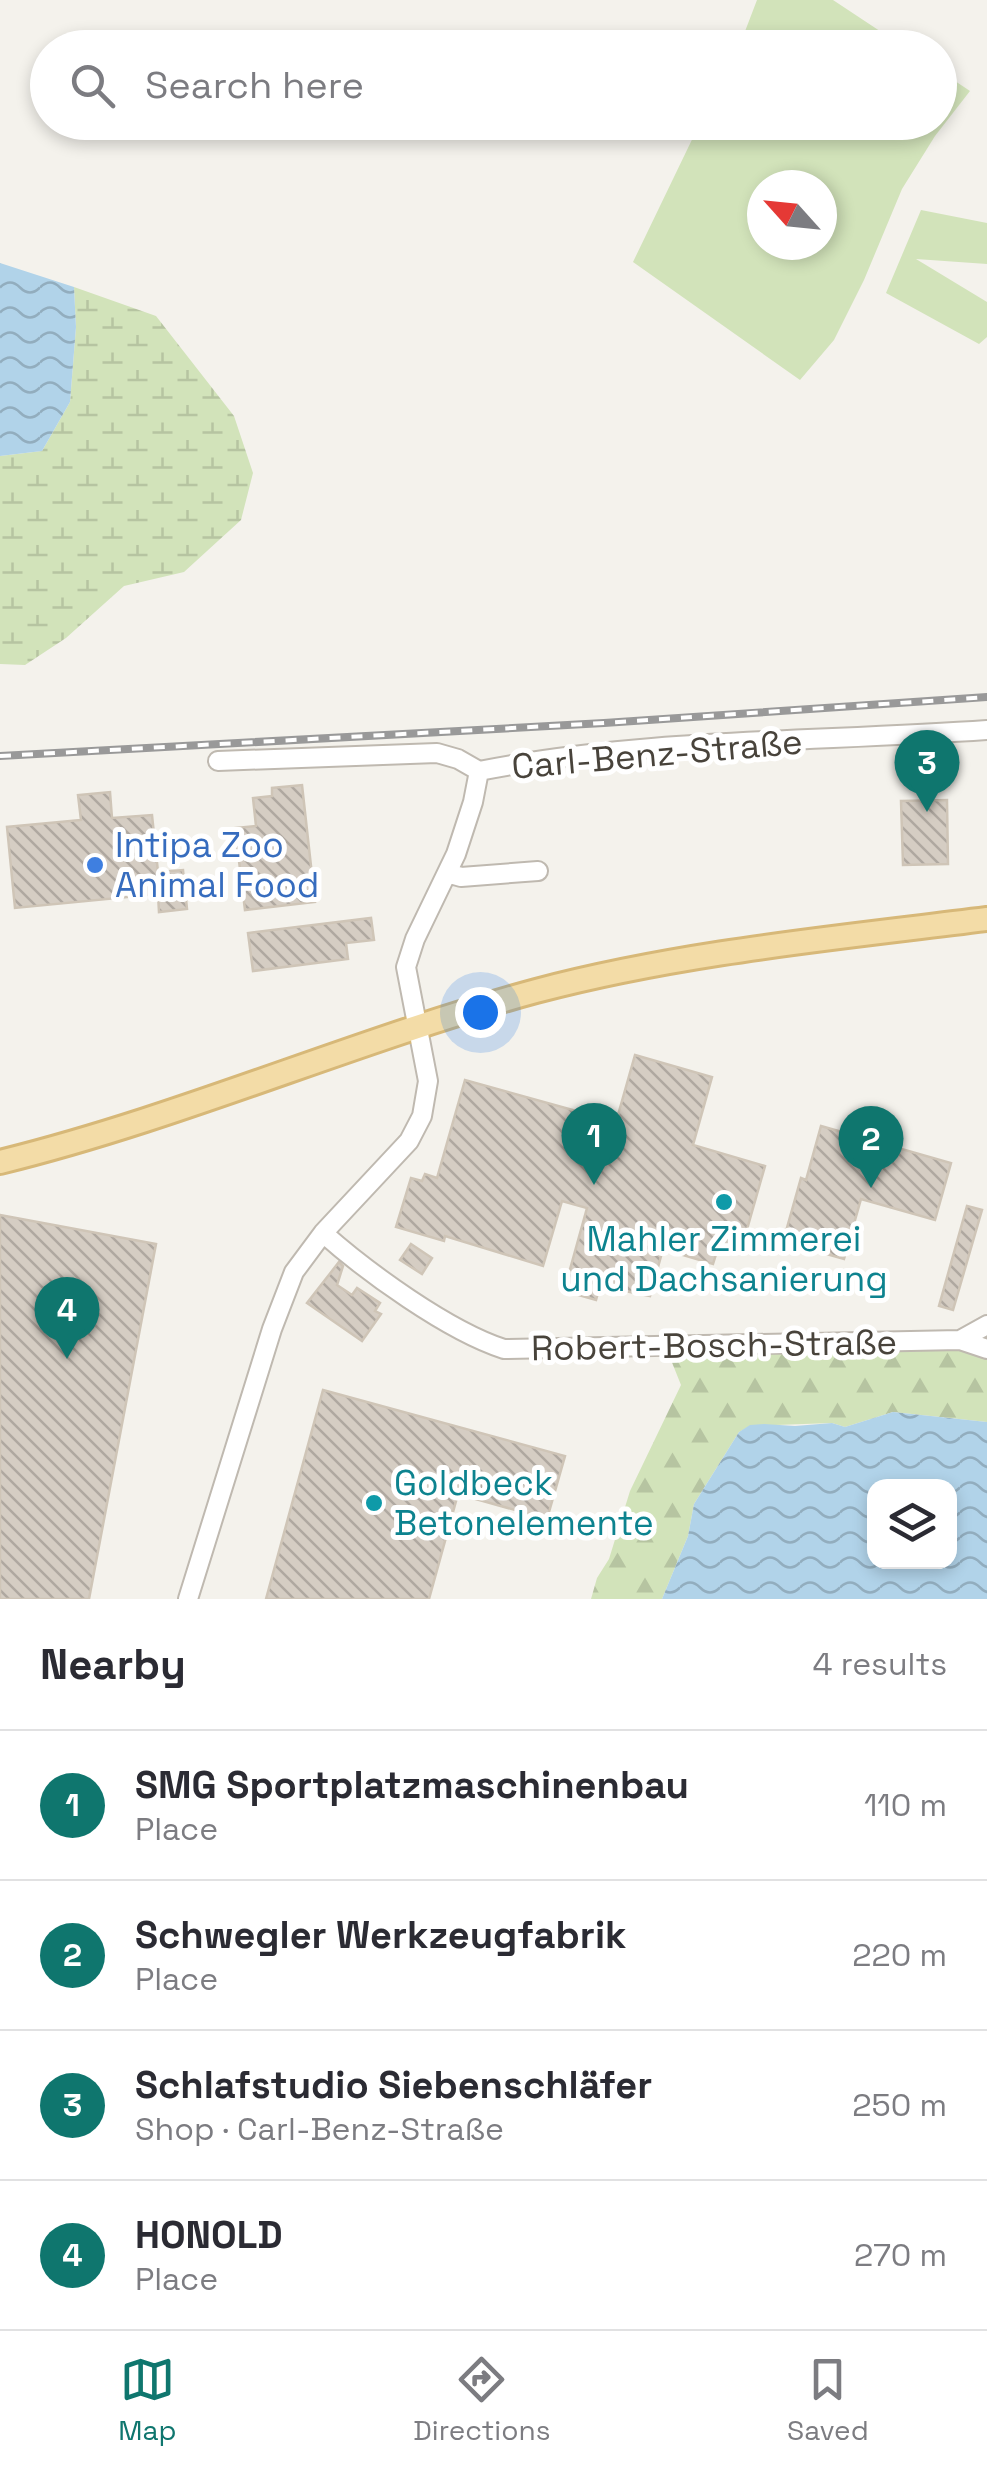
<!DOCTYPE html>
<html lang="en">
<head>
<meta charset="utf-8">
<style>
  :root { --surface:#fff; --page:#f2f2f3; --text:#2b2b33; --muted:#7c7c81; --line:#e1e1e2; --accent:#0f766e }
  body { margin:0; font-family:"Space Grotesk",sans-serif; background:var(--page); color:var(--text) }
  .controls { position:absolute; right:30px; bottom:30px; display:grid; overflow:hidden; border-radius:20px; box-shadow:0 5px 15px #0003 }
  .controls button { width:90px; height:90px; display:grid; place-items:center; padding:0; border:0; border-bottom:2px solid var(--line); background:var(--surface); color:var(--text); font:50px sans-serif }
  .compass { position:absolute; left:747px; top:170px; width:90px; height:90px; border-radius:50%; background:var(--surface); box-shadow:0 5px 15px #0003; rotate:297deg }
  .you { position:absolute; left:480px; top:1012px; width:35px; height:35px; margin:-25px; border:8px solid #fff; border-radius:50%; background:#1a73e8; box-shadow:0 0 0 15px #1a73e833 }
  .badge { display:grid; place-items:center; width:65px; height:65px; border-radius:50%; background:var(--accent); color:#fff; font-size:32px; font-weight:700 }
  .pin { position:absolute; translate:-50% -82px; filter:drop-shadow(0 2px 5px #0008) }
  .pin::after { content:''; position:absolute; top:52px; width:35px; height:30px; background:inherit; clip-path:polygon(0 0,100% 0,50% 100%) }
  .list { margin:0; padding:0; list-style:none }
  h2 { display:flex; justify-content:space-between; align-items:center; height:130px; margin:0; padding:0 40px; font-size:42px }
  h2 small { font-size:32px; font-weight:400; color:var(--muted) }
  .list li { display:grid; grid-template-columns:65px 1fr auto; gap:30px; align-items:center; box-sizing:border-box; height:150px; padding:0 40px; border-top:2px solid var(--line) }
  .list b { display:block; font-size:38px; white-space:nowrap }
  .list p { margin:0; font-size:32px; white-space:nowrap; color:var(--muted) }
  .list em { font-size:32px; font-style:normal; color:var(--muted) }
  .icon { flex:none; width:55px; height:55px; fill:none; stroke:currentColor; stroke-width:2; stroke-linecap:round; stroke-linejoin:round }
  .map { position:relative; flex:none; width:987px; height:1599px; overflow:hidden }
  .search { position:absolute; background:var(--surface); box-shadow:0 5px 15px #0003; left:30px; right:30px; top:30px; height:110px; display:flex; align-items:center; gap:25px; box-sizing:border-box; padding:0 35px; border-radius:55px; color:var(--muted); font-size:38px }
  .sheet { height:730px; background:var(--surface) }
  nav { display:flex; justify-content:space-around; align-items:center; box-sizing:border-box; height:140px; border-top:2px solid var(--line); background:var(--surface); font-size:28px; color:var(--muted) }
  nav a { display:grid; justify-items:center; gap:5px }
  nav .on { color:var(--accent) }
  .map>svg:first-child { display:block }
  .grass { fill:#d2e3ba; fill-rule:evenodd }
  .forest { fill:url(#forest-firs) }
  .wetland { fill:url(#wetland-marsh) }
  .water { fill:url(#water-waves); fill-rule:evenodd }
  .building { fill:url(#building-back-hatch); stroke:#cfc5b7; stroke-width:2.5 }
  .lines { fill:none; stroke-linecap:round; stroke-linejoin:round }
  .minor-casing { stroke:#bfb9b0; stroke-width:22 }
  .major-casing { stroke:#d7b878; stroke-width:28 }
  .minor { stroke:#fff; stroke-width:18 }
  .major { stroke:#f3dca7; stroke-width:22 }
  .rail-casing { stroke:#999; stroke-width:8 }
  .rail { stroke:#fff; stroke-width:4; stroke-dasharray:11; stroke-linecap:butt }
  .shop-dot { fill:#3f7fe0; stroke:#fff; stroke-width:4 }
  .culture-dot { fill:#0f9aa8; stroke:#fff; stroke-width:4 }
  .labels { text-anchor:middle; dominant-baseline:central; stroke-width:10; stroke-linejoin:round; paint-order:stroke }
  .street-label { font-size:35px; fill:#48433b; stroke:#fff }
  .shop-label { font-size:35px; fill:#366cbe; stroke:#fff; text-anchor:start }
  .culture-label { font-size:35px; fill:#0d838f; stroke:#fff }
</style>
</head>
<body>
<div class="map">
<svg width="987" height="1599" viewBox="0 0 987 1599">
  <defs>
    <pattern id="forest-firs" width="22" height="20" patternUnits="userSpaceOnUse" patternTransform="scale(2.5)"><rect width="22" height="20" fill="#d2e3ba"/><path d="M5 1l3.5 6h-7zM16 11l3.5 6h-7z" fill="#b6c4a1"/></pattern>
    <pattern id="wetland-marsh" width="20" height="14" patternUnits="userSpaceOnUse" patternTransform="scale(2.5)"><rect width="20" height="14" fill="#d2e3ba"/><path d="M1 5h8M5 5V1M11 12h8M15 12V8" fill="none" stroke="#b6c4a1"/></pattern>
    <pattern id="water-waves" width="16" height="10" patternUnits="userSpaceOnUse" patternTransform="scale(2.5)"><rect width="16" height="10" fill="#b1d3e9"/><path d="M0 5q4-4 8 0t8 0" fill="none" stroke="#92adbe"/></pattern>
    <pattern id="building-back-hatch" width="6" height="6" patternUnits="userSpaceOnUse" patternTransform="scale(2.5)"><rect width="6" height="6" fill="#d5cdc3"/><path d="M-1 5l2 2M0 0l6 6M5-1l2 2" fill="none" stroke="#afa8a0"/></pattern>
  </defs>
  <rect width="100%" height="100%" fill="#f4f2ec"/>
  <!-- grass -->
  <path class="grass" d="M757,0H833L904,47H739Z
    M940,71L970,91L935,136L902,189L864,280L834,340L800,380L633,262L700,123L940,122ZM762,185H822V245H762Z
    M921,210L987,223V264L916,259L987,302V337L979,344L886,293Z"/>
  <!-- forest -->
  <path class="forest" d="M862,1342L987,1350V1422L893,1412L845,1427L832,1423L750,1426L739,1432L694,1504L688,1536L662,1599H591L597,1578L609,1559L630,1491L681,1385L669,1355L677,1345Z"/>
  <!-- wetland -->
  <path class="wetland" d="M74,287L156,316L234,416L253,473L241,520L184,572L124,586L66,638L25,665L0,664V456L42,451L70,402L76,327Z"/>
  <!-- water -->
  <path class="water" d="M0,263L74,287L76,327L70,402L42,451L0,456Z
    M893,1412L987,1422V1599H662L688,1536L694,1504L739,1432L750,1425L764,1424L795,1426L832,1423L845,1427ZM874,1486H950V1562H874Z"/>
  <!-- building -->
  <path class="building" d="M302,785L315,902L245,910L235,828L256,826L253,798L272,796V788Z
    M110,792L112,818L152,815L158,872L183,870L187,909L159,912L158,894L15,908L7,827L81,820L78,795Z
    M947,800L948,864L903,865L901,801Z
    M371,918L374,940L346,943L348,959L253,971L248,933Z
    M635,1055L712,1077L693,1145L765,1166L740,1254L718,1248L713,1264L663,1249L650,1296L600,1286L596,1300L564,1291L587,1208L562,1201L543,1266L445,1236L444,1241L396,1227L411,1178L422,1181L425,1174L437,1178L465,1080L616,1122Z
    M821,1126L951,1163L935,1220L861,1199L844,1259L783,1242L801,1178L806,1180Z
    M967,1206L982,1210L953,1310L939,1306Z
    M0,1215L156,1244L89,1599H0Z
    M411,1244L432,1258L422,1274L400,1260Z
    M339,1262L343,1266L337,1285L352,1295L357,1288L380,1303L375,1311L381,1314L362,1341L307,1303Z
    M323,1390L565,1456L547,1519L458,1494L429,1599H266Z"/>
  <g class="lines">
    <defs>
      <path id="minor" d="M218,761L437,753L458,759L479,771
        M479,771C645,738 819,742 987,730
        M447,873L461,877L538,871
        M323,1233C367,1272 448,1331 504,1349L960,1340L987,1349
        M960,1340L987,1325
        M188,1599L272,1329L294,1272L323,1233L409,1141L422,1116L428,1081L406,967L415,939L456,854L473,802L479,771"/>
      <path id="major" d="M0,1162C183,1117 355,1040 536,991C683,952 837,938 987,919"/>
    </defs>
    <!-- minor casing -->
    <use href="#minor" class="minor-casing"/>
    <!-- major casing -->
    <use href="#major" class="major-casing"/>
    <!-- minor -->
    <use href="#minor" class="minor"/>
    <!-- major -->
    <use href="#major" class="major"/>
    <defs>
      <path id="rail" d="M0,756L604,723L987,697"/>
    </defs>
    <!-- rail casing -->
    <use href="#rail" class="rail-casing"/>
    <!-- rail -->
    <use href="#rail" class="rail"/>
  </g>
  <!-- markers -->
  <circle class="shop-dot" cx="95" cy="865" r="10"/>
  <g class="culture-dot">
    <circle cx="724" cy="1202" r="10"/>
    <circle cx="374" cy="1503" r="10"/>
  </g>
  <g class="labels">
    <!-- street labels -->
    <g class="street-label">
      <text transform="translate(657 754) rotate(-5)">Carl-Benz-Straße</text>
      <text transform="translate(714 1345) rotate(-1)">Robert-Bosch-Straße</text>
    </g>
    <!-- shop labels -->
    <g class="shop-label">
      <text x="115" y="845">Intipa Zoo<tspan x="115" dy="40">Animal Food</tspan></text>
    </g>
    <!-- culture labels -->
    <g class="culture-label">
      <text x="724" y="1239">Mahler Zimmerei<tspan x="724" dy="40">und Dachsanierung</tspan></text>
      <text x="394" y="1483" text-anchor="start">Goldbeck<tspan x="394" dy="40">Betonelemente</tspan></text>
    </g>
  </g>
</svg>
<div class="controls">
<button><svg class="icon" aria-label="layers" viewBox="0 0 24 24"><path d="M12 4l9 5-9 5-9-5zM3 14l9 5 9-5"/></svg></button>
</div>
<svg class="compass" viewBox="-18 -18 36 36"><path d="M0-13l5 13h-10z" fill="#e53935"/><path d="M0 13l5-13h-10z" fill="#7c7c81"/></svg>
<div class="you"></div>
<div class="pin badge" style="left:594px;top:1185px">1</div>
<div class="pin badge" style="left:871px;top:1188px">2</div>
<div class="pin badge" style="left:927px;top:812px">3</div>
<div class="pin badge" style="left:67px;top:1359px">4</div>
<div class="search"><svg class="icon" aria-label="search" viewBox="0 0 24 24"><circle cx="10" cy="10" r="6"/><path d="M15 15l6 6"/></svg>Search here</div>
</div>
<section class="sheet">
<h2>Nearby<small>4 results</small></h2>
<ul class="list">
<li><span class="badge">1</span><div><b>SMG Sportplatzmaschinenbau</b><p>Place</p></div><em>110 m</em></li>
<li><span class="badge">2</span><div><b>Schwegler Werkzeugfabrik</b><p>Place</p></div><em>220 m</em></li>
<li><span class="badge">3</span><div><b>Schlafstudio Siebenschläfer</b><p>Shop · Carl-Benz-Straße</p></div><em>250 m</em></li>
<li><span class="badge">4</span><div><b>HONOLD</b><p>Place</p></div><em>270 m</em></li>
</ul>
</section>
<nav>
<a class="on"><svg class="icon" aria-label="map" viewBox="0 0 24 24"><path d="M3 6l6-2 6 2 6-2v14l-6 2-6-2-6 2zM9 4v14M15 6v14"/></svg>Map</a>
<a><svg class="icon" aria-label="directions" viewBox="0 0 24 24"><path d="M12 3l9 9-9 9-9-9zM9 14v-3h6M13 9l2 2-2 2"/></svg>Directions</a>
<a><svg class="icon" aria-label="saved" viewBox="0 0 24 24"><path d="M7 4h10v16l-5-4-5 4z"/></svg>Saved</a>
</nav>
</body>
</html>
